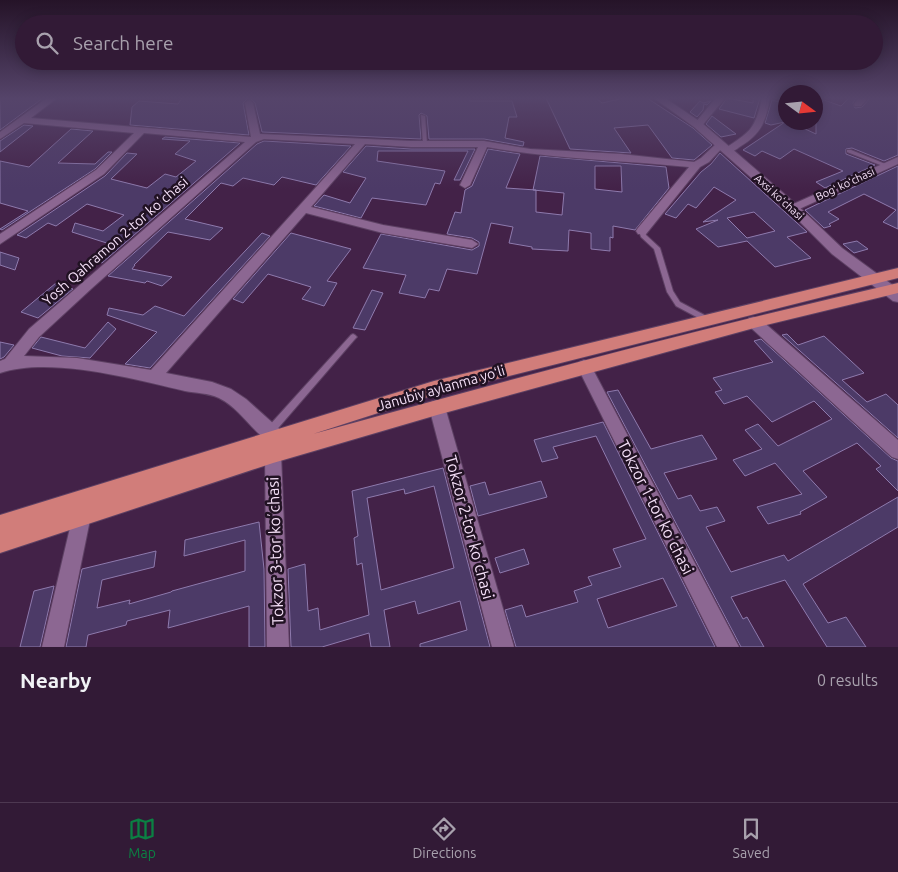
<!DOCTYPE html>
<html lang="en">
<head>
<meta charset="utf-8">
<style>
  :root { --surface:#321a36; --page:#3d2742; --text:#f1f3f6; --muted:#a8a1ad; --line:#4d3851; --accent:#0b8043 }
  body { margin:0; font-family:Ubuntu,sans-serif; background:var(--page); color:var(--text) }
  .compass { position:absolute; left:778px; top:85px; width:45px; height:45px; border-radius:50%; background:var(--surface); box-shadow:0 2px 12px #0003; rotate:105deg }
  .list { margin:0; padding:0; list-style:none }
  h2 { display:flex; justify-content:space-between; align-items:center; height:65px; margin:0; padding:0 20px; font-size:21px }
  h2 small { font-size:16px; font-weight:400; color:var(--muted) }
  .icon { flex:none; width:28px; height:28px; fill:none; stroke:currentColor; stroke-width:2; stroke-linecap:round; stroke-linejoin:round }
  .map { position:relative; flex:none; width:898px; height:647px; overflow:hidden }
  .search { position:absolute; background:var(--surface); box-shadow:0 2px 12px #0003; left:15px; right:15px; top:15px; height:55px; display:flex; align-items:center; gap:12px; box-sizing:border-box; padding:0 18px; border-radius:28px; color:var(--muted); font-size:19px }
  .sheet { height:155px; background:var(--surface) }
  nav { display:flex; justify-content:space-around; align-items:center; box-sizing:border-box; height:70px; border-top:1px solid var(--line); background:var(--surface); font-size:14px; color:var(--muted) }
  nav a { display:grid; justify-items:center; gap:2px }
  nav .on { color:var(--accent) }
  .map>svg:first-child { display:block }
  .building { fill:#4c3a67; stroke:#8e7aad; fill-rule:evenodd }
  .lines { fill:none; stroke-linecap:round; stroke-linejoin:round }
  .lane-casing { stroke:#5d4063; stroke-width:2 }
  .street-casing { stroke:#5d4063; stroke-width:2 }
  .secondary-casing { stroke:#5d4063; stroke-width:2 }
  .highway-casing { stroke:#5d4063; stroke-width:2 }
  .lane { fill:#8c6792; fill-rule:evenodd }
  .street { fill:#8c6792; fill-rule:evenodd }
  .secondary { fill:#8c6792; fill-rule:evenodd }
  .highway { fill:#d17d7a; fill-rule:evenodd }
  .labels { text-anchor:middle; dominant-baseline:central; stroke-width:5; stroke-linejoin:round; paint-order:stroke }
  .far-street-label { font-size:11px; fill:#f5e0f8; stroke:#211223 }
  .street-label { font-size:14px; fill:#f5e0f8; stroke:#211223 }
  .near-street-label { font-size:16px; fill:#f5e0f8; stroke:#211223 }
</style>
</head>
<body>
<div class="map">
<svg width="898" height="647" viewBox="0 0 898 647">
  <rect width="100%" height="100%" fill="#432248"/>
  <!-- building -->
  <path class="building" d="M0,98H43L0,130Z
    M182,98H248L243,103L249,135L130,125L132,107L139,101L178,104Z
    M250,98H470V101H512L517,117H509L505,138L524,142L523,146L484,139H429L427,116L421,113L419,115L421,139L262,132L255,103Z
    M546,98H596L602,103L624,98H647L693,128L712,145L694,160L672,158L648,125L614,128L631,153L570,149Z
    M727,98L753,103V98H760L754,118L719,109Z
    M849,98H856L853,103L855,108L862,107L870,98H898V155L884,161L852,148L846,149V154L875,165L825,188L816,182L843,171L794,149L780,159L762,151L755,156L743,150L785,122L771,125L765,123L772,100L786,104V122H790L816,134V101L821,103L824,100L841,106Z
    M700,101L703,103L711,101L707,105L704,104L703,110L697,117L690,112Z
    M712,116L736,134L721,137L706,124Z
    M24,125L33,126L0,152V141Z
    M71,129L93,131L58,163L95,164L108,152H112L95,169L2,230L0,229L28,211L0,203V161L29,167Z
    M165,137L240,143L102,263L95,260L113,245L72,232L75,223L103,231L124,215L87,204L56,226L48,223L26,238L17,235L105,176L127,153L137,154L111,179L147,188L165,174L176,177L196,161L175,154L190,141L162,139Z
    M264,141L351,146L316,185L282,177L274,185L243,178L233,186L221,183L185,219L223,228L210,240L168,232L134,265H135L132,269L172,277L162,286L147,281L145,283L108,276L257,144Z
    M366,146L411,149H475L460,180H454L468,151H378L377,161L445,171L440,184L435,183L426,205L372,198L361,218L314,206L324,195L350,203L366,178L343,172Z
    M488,149L520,154L506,188L536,190V212L562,215L564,193L533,190L540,156L666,167L669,188L635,230L613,226V238L610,237V251L591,249V233L569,230L568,251L532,249V247L509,243L513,227L491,223L477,274L447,269L439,291L429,289L425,298L399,293L406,275L363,268L381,234L472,250L479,246V242L472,238L447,234L455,212L461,213L465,190L472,186ZM595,166H621L622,192L595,189Z
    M720,153L807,232L787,237L811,258L775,267L747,241L718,247L696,229L718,220L703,222L736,200L714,187L696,208L688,204L676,218L665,214L701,172L711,164ZM754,212L775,231L747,238L727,218Z
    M898,166V229L883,222L896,210L864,194L828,212L839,219L829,224L831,226L824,228L805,210Z
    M262,233L270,236L150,368L125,364L157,332L107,315L109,308L143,315L155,306L184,316Z
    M291,233L351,249L327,281L337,283L324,306L302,299L311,287L268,274L243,303L233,299Z
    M857,241L868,249L854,253L843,244Z
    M0,252L19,258L15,270L0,265Z
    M56,283L73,289L38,318L21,312Z
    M372,290L383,293L365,330L353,328Z
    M108,322L116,329L90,358L62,356L32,348L41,337L85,348Z
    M787,334L798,345L824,336L864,373L842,380L867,402L886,394L898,405V438L782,335Z
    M761,339L891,458L898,461V491L876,469L881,466L857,443L803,471L827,497L800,512L801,514L768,524L757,507L802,494L775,463L745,476L733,460L762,449L745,430L758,424L778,446L832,419L814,401L772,422L747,396L724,404L715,392L722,390L713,378L773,362L754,341Z
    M0,342L14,345L4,357L0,359Z
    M618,390L651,449L702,435L717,459L664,473L678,499L691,495L700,511L717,507L725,521L706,527L731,572L784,555L788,561L898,497V527L803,584L828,623L846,617L866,647H827L785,580L731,597L743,619L747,617L764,647H741L607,392Z
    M603,422L715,647H516L505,610L522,605L526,617L578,602L574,591L592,585L588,577L621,567L613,549L646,539L596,436L553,447L558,458L542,462L534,440ZM663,578L677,606L608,628L597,599Z
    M443,468L490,647H420V644L467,630L460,601L418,614L415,601L384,610L390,647H371L369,633L322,647H291L288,569L305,564L308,611L318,608L320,630L369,615L362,563L357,565L354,538L358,536L352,491ZM434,486L454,568L381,590L367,498L404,489L405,494Z
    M541,481L547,497L478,516L470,486L485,482L489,495Z
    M259,522L264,569L265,647H249V606L168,628L170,610L127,621L126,625L88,635L86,647H66L82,569L156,551L154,567L102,580L97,608L130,600L129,604L171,592L172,591L245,571V540L184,556L185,540Z
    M524,549L529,564L500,573L495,558Z
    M54,586L40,647H20L34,591Z"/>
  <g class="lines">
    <defs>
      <path id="lane" d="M421,115L425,116L427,144L425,145L423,144Z
        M847,150H851L888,165L885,167L883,166L847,152Z
        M642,229L645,231L646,235L660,248L673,291L680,302L710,318L711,320L710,322H706L676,306L667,292L654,249L641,237L639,231Z
        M353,334L355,335L357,337L355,339L273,434L270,435L267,434L266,431L267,428L351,335Z"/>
      <path id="street" d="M47,98H57L31,118L251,137L245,103L249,100L253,103L260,134L411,141H484L530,149L621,154L694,162L701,158L717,143L720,142L725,145L709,162L700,167L646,234H638L636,231L638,228L689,167C622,160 554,159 487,147L470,185L465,188L460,185L478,147H411L365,144L311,207L383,225L472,240L478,244L472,248L383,233L306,213L166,373L212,382L231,389L246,399L284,433L286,438L284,443L278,446C254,437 242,409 219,398C208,393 196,393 185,391C134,379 50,356 0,373V361L5,359L29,329L245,142L144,133L104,174L0,244V234L96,170L134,133L24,123L0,139V132ZM264,139L355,144L151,370L77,358L24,356L39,337L91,289L256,142Z
        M716,98H725L701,127H695V123Z
        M762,98H770C766,121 761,134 741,146C735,150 731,154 724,153V149C750,132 755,130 762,98Z
        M859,98H868L861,106H855L854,104Z
        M898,157V164L797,210H789L787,208L789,206Z
        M754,317L759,318L898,440V459L892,457L749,326L747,322L749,318Z
        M584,360L589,362L739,647H717L577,366L579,362Z
        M437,400L443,402L445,407L514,647H492L429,407L431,402Z
        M273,446L279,448L281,454L289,647H267L265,454L267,448Z
        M82,506L88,509L91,515L64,647H42L73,515L76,509Z"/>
      <path id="secondary" d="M654,98H665L702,123L797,205L842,248L898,289V302L893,301L832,254L789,211L694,127Z"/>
      <path id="highway" d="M898,268V278L434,395L313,434C507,380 702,328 898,283V293L754,328L437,415L273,463L0,553V515L434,381Z"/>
    </defs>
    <!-- lane casing -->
    <use href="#lane" class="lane-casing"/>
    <!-- street casing -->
    <use href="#street" class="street-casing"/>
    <!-- secondary casing -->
    <use href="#secondary" class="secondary-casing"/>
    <!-- highway casing -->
    <use href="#highway" class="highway-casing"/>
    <!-- lane -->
    <use href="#lane" class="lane"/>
    <!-- street -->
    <use href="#street" class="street"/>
    <!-- secondary -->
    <use href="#secondary" class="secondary"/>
    <!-- highway -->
    <use href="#highway" class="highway"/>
  </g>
  <!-- sky -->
  <linearGradient id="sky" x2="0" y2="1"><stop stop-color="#251328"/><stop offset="0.52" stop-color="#55446a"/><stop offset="1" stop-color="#55446a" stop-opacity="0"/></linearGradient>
  <rect width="898" height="189" fill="url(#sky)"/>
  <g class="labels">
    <!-- far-street labels -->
    <g class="far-street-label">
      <text transform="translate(845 184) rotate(-25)">Bogʻ koʻchasi</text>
      <text transform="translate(779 197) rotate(42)">Axsi koʻchasi</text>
    </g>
    <!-- street labels -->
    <g class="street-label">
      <text transform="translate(115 241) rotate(-41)">Yosh Qahramon 2-tor koʼchasi</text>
      <text transform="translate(441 388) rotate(-16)">Janubiy aylanma yoʻli</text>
    </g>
    <!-- near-street labels -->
    <g class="near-street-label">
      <text transform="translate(656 507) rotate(63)">Tokzor 1-tor koʼchasi</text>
      <text transform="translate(470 527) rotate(75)">Tokzor 2-tor koʼchasi</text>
      <text transform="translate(275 551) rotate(-92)">Tokzor 3-tor koʼchasi</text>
    </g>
  </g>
</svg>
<svg class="compass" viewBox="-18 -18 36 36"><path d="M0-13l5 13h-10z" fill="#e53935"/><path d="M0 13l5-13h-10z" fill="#a8a1ad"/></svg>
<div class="search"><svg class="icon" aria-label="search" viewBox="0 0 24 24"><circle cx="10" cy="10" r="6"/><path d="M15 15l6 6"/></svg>Search here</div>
</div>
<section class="sheet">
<h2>Nearby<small>0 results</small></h2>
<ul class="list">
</ul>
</section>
<nav>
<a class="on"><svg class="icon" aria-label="map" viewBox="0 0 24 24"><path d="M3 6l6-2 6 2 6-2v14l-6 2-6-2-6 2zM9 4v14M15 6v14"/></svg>Map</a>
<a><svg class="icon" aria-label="directions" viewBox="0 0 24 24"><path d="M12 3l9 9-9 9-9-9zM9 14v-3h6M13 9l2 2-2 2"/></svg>Directions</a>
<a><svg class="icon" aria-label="saved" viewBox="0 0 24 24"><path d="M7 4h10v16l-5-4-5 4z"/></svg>Saved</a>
</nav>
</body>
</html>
